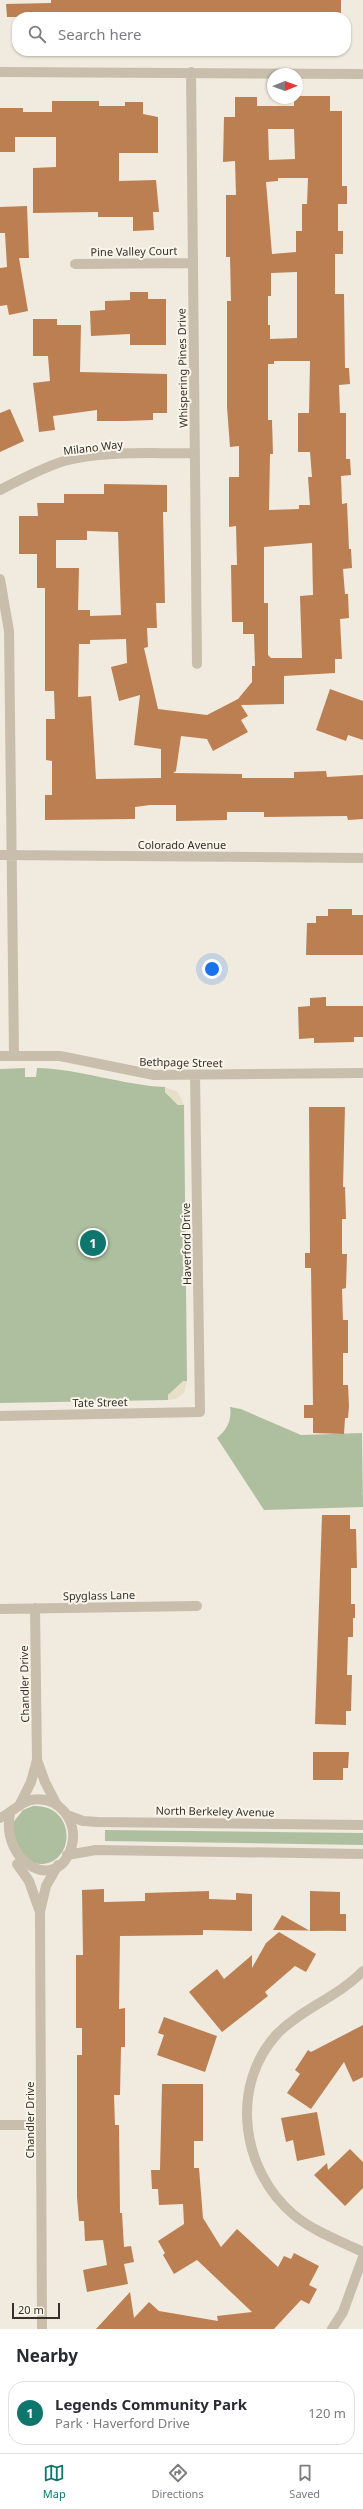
<!DOCTYPE html>
<html lang="en">
<head>
<meta charset="utf-8">
<style>
  :root { --surface:#fff; --page:#f7f7f7; --text:#2b2b33; --muted:#7c7c81; --line:#e1e1e2; --accent:#0f766e }
  body { margin:0; font-family:"Noto Sans",sans-serif; background:var(--page); color:var(--text) }
  .compass { position:absolute; left:267px; top:68px; width:36px; height:36px; border-radius:50%; background:var(--surface); box-shadow:0 1px 3px #0004; rotate:89deg }
  .scale { position:absolute; left:12px; bottom:10px; width:48px; box-sizing:border-box; padding-left:4px; border:2px solid #36302a; border-top:0; font-size:11px; line-height:14px; white-space:nowrap; color:#36302a; -webkit-text-stroke:3px #f9f5eb; paint-order:stroke }
  .you { position:absolute; left:212px; top:969px; width:14px; height:14px; margin:-10px; border:3px solid #fff; border-radius:50%; background:#1a73e8; box-shadow:0 0 0 6px #1a73e833 }
  .badge { display:grid; place-items:center; width:26px; height:26px; border-radius:50%; background:var(--accent); color:#fff; font-size:13px; font-weight:700 }
  .pin { position:absolute; translate:-50% -50%; border:2px solid #fff; box-shadow:0 1px 4px #0006 }
  .list { margin:0; padding:0; list-style:none }
  h2 { display:flex; justify-content:space-between; align-items:center; height:52px; margin:0; padding:0 16px; font-size:17px }
  h2 small { font-size:13px; font-weight:400; color:var(--muted) }
  .list li { display:grid; grid-template-columns:26px 1fr auto; gap:12px; align-items:center; box-sizing:border-box; height:64px; margin:0 8px 8px; padding:0 8px; border:1px solid var(--line); border-radius:16px }
  .list b { display:block; font-size:15px; white-space:nowrap }
  .list p { margin:0; font-size:13px; white-space:nowrap; color:var(--muted) }
  .list em { font-size:13px; font-style:normal; color:var(--muted) }
  .icon { flex:none; width:22px; height:22px; fill:none; stroke:currentColor; stroke-width:2; stroke-linecap:round; stroke-linejoin:round }
  .map { position:relative; flex:none; width:363px; height:2329px; overflow:hidden }
  .search { position:absolute; background:var(--surface); box-shadow:0 1px 3px #0004; left:12px; right:12px; top:12px; height:44px; display:flex; align-items:center; gap:10px; box-sizing:border-box; padding:0 14px; border-radius:16px; color:var(--muted); font-size:15px }
  .sheet { height:124px; background:var(--surface) }
  nav { display:flex; justify-content:space-around; align-items:center; box-sizing:border-box; height:56px; border-top:1px solid var(--line); background:var(--surface); font-size:11px; color:var(--muted) }
  nav a { display:grid; justify-items:center; gap:2px }
  nav .on { color:var(--accent) }
  .map>svg:first-child { display:block }
  .green { fill:#aebf9f }
  .plaza { fill:#e7dfc7 }
  .building { fill:#bc7f51; fill-rule:evenodd }
  .lines { fill:none; stroke-linecap:round; stroke-linejoin:round }
  .minor { stroke:#c8beab; stroke-width:10 }
  .tertiary { stroke:#c8beab; stroke-width:10 }
  .labels { text-anchor:middle; dominant-baseline:central; stroke-width:4; stroke-linejoin:round; paint-order:stroke }
  .street-label { font-size:11px; fill:#36302a; stroke:#f9f5eb }
</style>
</head>
<body>
<div class="map">
<svg width="363" height="2329" viewBox="0 0 363 2329">
  <rect width="100%" height="100%" fill="#f1ebdf"/>
  <!-- green -->
  <path class="green" d="M25,1068V1077H36L37,1068C81,1069 121,1085 165,1087V1092L178,1105H184L187,1381L183,1382L168,1395V1400L0,1403V1069Z
    M230,1407L241,1409L301,1435L362,1433L363,1507L264,1510L217,1438C227,1430 232,1420 230,1407Z
    M33,1806C77,1804 76,1864 40,1864C34,1864 27,1860 22,1858L11,1825L23,1810Z
    M105,1830L363,1833V1845L105,1841Z"/>
  <!-- plaza -->
  <path class="plaza" d="M165,1087L178,1092L184,1105H179L165,1092Z
    M183,1381H187L184,1393L176,1399L168,1400V1395Z"/>
  <!-- building -->
  <path class="building" d="M51,0H341V17H7L6,4L51,3Z
    M297,96H330V111H342V186H347V204H338V231H343V254H335V294H344L345,368H349L350,384L339,385L340,413H346V459H350L351,475L341,476L342,504L347,503L349,549H351L352,568L343,569L345,594H348L349,618L340,619L342,659H335V673L284,676V704L241,705L248,716L241,720L248,732L213,751L207,739L181,736L176,771L173,773L242,774V778H294V772L326,771L327,777L363,775V819L348,820L347,816L264,817V812H227V820L176,821V805H150L135,807V819L45,820V795H52V761L46,760V719H55L54,691H45V588H37V554H19V516H38L37,503H64V494H104V484L167,485V512H163L165,603H156L157,628H147L148,647L144,648L158,709L207,715L238,699L252,682V666H255L254,634H243V622H232L231,565H237L236,526L229,527V477H239V446L230,447L227,407V301H231L230,257H226V195H236L235,161L223,162L224,117H235V97H257V106H294V98H297ZM268,129H294L295,159L269,160ZM278,178H308L307,204H302V231H296V252L272,254L266,182L278,181ZM297,272V338L270,339V325H268V296H271V273ZM274,361H310L309,413H298V452H310L312,477H308L310,505H299V509L269,510L270,454H273L272,420H268V364H274ZM87,531L118,532L121,615L90,616V610H78L79,568H56V540H87ZM312,543L313,595L300,596L302,658H271L268,655V603H264V547ZM126,639L127,663L111,667L119,701L140,695L134,745L161,749V778L96,779L91,696L78,697L79,644H90V640Z
    M52,101H99V106H125V102H143V114L158,117V153H119V181L156,180L159,212H153L154,230L133,231V217H98V212L33,213V168L56,167V137H15V152H0V108H23V112H52Z
    M27,206L29,258H19L28,311L9,315L7,305L0,306V268L7,267L5,233H0V207Z
    M130,292H148V299H166V345H130V334L91,336L90,311L105,310V301L130,300Z
    M33,319H57V325H81L80,372L167,374V413H153V420L124,421H97V410L53,416L55,430L39,432L33,383L50,381L48,356H33Z
    M10,409L24,441L0,452V413Z
    M330,689L363,701V740L348,735L346,741L316,730Z
    M328,909H352V915H363V955H306L307,923H316V916H328Z
    M326,997V1006H363V1037H354V1042L314,1043V1038L299,1039L298,1007L310,1006V998Z
    M309,1107H345L343,1187H345L346,1219H342V1254H347L346,1288L342,1289L343,1320H348V1353H343V1385H348L349,1406L348,1418H345L344,1434L313,1433V1418H304V1405H313L311,1268H305V1253H310Z
    M322,1515H350V1529H356L357,1568H351V1604H355V1618H353V1637H348L347,1675H352L351,1711H346V1725L315,1724Z
    M313,1752H349L348,1768H343V1780H313Z
    M104,1889V1902L145,1901V1893L209,1891V1899L236,1900V1893L252,1894V1931L203,1930V1935L120,1936L119,2009L125,2008V2047H121L120,2095H114L115,2125H119L120,2213H122L124,2247L131,2246L134,2262L124,2264L128,2284L87,2292L83,2270L107,2265L103,2240L85,2241L84,2221H79L77,2197V2055H82V2028H76V1955H83L82,1890Z
    M310,1891L340,1892V1914H346V1931L273,1930L282,1915L310,1931Z
    M279,1932L316,1954L306,1972L295,1966L265,1992L268,1996L222,2032L189,1992L217,1969L224,1979L252,1955V1968L266,1943Z
    M164,2017L217,2036L205,2072L157,2055L164,2035L158,2033Z
    M363,2025V2077L353,2082L344,2062L311,2109L287,2093L300,2074L295,2070L308,2050L311,2052Z
    M162,2084H203V2141H194V2168H199L203,2218L221,2247L237,2229L278,2267L284,2256L291,2259L294,2253L319,2266L309,2285L317,2289L309,2304L301,2300L274,2329H96L130,2292L134,2318L149,2302L159,2311L218,2321L217,2316L252,2312L197,2260L174,2274L163,2255L165,2253L158,2241L184,2224L183,2204L159,2205L158,2189H152L151,2170H160Z
    M317,2112L325,2155L297,2161L293,2140L286,2142L281,2118Z
    M350,2149L363,2162V2188L345,2206L314,2175L327,2163L328,2170Z"/>
  <g class="lines">
    <!-- minor -->
    <path class="minor" d="M0,72L363,74
      M191,72L197,664
      M75,264L193,263
      M0,490C21,479 42,468 64,461C103,450 155,454 195,453
      M0,579L9,631L14,1055
      M0,855L363,858
      M0,1056H60L154,1075L363,1073
      M0,1416L200,1412L195,1075
      M35,1608L37,1760L45,1782L57,1805
      M0,1609L197,1606
      M19,1806L31,1782L37,1760
      M17,1864L29,1881L40,1912
      M363,1971C338,1997 303,2008 278,2033C229,2085 241,2171 294,2215C313,2231 340,2241 363,2252
      M0,2125H40
      M42,2329L40,1912L46,1886L58,1865
      M332,2329L343,2312L363,2257"/>
    <!-- tertiary -->
    <path class="tertiary" d="M67,1815L83,1821L98,1822L363,1825
      M0,1818C11,1813 19,1803 31,1800C58,1795 78,1820 72,1845C59,1895 0,1864 10,1813
      M67,1855L96,1850L363,1854"/>
  </g>
  <g class="labels">
    <!-- street labels -->
    <g class="street-label">
      <text transform="translate(134 251) rotate(-1)">Pine Valley Court</text>
      <text transform="translate(182 368) rotate(-91)">Whispering Pines Drive</text>
      <text transform="translate(93 447) rotate(-7)">Milano Way</text>
      <text x="182" y="844">Colorado Avenue</text>
      <text transform="translate(181 1062) rotate(1)">Bethpage Street</text>
      <text transform="translate(186 1244) rotate(-91)">Haverford Drive</text>
      <text transform="translate(100 1402) rotate(-1)">Tate Street</text>
      <text transform="translate(99 1595) rotate(-1)">Spyglass Lane</text>
      <text transform="translate(24 1684) rotate(-91)">Chandler Drive</text>
      <text transform="translate(215 1811) rotate(1)">North Berkeley Avenue</text>
      <text transform="translate(29 2120) rotate(-90)">Chandler Drive</text>
    </g>
  </g>
</svg>
<svg class="compass" viewBox="-18 -18 36 36"><path d="M0-13l5 13h-10z" fill="#e53935"/><path d="M0 13l5-13h-10z" fill="#7c7c81"/></svg>
<div class="scale">20 m</div>
<div class="you"></div>
<div class="pin badge" style="left:93px;top:1243px">1</div>
<div class="search"><svg class="icon" aria-label="search" viewBox="0 0 24 24"><circle cx="10" cy="10" r="6"/><path d="M15 15l6 6"/></svg>Search here</div>
</div>
<section class="sheet">
<h2>Nearby<small></small></h2>
<ul class="list">
<li><span class="badge">1</span><div><b>Legends Community Park</b><p>Park · Haverford Drive</p></div><em>120 m</em></li>
</ul>
</section>
<nav>
<a class="on"><svg class="icon" aria-label="map" viewBox="0 0 24 24"><path d="M3 6l6-2 6 2 6-2v14l-6 2-6-2-6 2zM9 4v14M15 6v14"/></svg>Map</a>
<a><svg class="icon" aria-label="directions" viewBox="0 0 24 24"><path d="M12 3l9 9-9 9-9-9zM9 14v-3h6M13 9l2 2-2 2"/></svg>Directions</a>
<a><svg class="icon" aria-label="saved" viewBox="0 0 24 24"><path d="M7 4h10v16l-5-4-5 4z"/></svg>Saved</a>
</nav>
</body>
</html>
